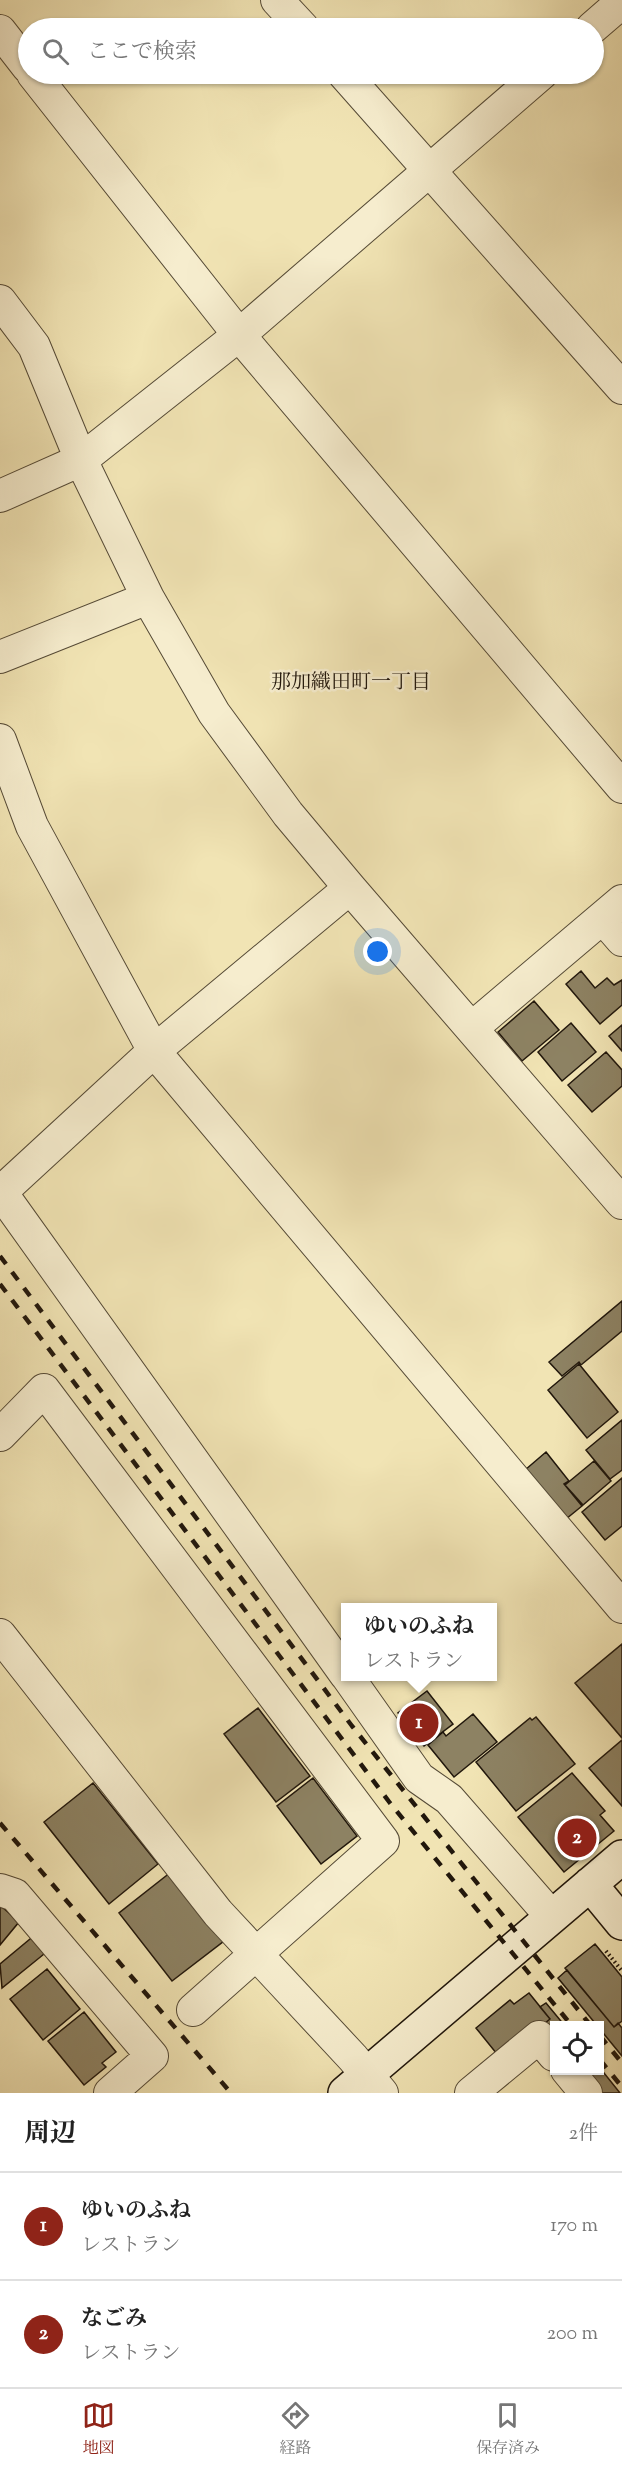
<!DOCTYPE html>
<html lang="ja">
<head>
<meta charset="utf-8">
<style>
  :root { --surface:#fff; --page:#f6f6f6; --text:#222; --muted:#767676; --line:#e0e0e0; --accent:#8f2418 }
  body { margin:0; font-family:"Sorts Mill Goudy","Noto Serif JP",serif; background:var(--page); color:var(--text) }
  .controls { position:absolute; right:18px; bottom:18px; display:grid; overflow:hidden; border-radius:0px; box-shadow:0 2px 4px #0004 }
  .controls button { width:54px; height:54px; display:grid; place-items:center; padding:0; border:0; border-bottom:2px solid var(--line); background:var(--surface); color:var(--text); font:30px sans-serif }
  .you { position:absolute; left:378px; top:952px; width:21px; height:21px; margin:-15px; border:4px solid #fff; border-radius:50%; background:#1a73e8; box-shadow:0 0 0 9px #1a73e833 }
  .badge { display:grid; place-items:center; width:39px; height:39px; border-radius:50%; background:var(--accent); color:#fff; font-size:20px; font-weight:700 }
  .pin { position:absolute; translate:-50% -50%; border:3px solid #fff; box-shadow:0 2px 6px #0006 }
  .popup { position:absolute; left:341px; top:1603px; width:156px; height:78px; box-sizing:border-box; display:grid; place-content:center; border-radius:0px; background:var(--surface); filter:drop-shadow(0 2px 4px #0005); font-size:20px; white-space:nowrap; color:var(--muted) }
  .popup b { font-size:22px; color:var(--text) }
  .popup::after { content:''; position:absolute; left:50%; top:100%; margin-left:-12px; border:12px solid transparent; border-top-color:var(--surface) }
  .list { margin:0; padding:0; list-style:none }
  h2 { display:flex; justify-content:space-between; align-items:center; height:78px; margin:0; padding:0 24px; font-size:26px }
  h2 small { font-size:20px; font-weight:400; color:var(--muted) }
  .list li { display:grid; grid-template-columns:39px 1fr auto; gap:18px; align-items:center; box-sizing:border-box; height:108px; padding:0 24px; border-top:2px solid var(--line) }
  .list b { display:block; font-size:22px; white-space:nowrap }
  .list p { margin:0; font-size:20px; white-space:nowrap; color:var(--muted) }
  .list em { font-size:20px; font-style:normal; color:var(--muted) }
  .icon { flex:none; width:33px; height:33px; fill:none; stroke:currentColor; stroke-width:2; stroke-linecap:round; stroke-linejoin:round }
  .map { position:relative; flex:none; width:622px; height:2093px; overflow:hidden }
  .search { position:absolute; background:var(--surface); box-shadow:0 2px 4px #0004; left:18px; right:18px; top:18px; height:66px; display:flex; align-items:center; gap:15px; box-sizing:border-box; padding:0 21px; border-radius:33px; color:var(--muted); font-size:22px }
  .sheet { height:294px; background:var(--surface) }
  nav { display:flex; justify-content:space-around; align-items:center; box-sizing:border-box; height:84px; border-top:2px solid var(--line); background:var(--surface); font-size:16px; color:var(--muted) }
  nav a { display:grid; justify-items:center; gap:3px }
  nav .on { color:var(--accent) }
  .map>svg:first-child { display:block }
  .building { fill:#8d8263; stroke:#21170c; stroke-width:1.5 }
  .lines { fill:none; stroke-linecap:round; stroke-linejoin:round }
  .street-casing { stroke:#554a36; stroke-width:34 }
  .secondary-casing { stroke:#21170c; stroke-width:36 }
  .path { stroke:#21170c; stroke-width:4; stroke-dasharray:1.5 3; stroke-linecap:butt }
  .street { stroke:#f6edce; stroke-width:32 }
  .secondary { stroke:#f6edce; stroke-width:33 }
  .rail { stroke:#21170c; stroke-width:4.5; stroke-dasharray:10 10; stroke-linecap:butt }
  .labels { text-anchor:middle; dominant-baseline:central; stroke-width:5; stroke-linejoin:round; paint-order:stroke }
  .neighbourhood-label { font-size:20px; fill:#21170c; stroke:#f6edce }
</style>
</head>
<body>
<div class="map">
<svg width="622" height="2093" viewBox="0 0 622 2093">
  <rect width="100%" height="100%" fill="#f1e4b4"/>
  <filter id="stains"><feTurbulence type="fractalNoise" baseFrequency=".00333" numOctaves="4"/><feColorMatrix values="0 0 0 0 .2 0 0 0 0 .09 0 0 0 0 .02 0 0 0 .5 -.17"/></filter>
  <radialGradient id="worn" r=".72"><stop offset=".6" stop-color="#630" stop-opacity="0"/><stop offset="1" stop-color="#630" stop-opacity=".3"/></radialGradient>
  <!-- building -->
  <path class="building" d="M581,971L595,988L607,978L614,985L622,980V1005L600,1024L566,984Z
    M534,1001L559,1030L522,1061L498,1032Z
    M571,1023L596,1052L562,1081L538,1052Z
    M622,1025V1051L609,1036Z
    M606,1052L622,1070V1086L592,1112L568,1085Z
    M622,1301V1331L581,1365L579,1362L562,1376L549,1362Z
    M579,1364L618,1412L587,1438L548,1390Z
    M622,1420V1470L610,1479L586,1450Z
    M546,1452L569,1481L564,1484L582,1506L566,1519L525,1470Z
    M594,1461L611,1481L583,1505L565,1485Z
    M622,1478V1526L605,1540L582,1512Z
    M622,1644V1738L575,1683Z
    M427,1691L453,1724L424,1746L398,1713Z
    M258,1708L310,1776L276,1802L224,1734Z
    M473,1714L497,1742L454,1777L428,1745L443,1732L446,1736Z
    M536,1717L575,1764L516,1811L476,1762L530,1718L532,1720Z
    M622,1740V1806L589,1768Z
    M572,1773L605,1811L600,1815L614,1831L564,1872L518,1817Z
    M313,1778L357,1836L321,1864L277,1806Z
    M93,1783L158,1864L109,1904L44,1822Z
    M171,1872L224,1941L172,1981L119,1913Z
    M0,1905L19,1922L0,1945Z
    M36,1934L49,1950L2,1988L0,1964Z
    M595,1944L622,1977V2021L614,2027L565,1968Z
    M47,1969L80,2009L43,2040L10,1999Z
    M567,1970L614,2027L618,2023L622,2028V2056L558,1978Z
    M529,1993L550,2019L501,2059L476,2028L510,2000L514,2004Z
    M546,2003L565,2026H554V2045L540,2027L550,2019L540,2007Z
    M84,2012L116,2052L102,2063L106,2067L84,2085L48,2041Z
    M600,2068L620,2093H594L576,2070H600Z"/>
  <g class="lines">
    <defs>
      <path id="street" d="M277,0L303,28
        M592,28L622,2
        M0,31L28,67
        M33,74L239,335L622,787
        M344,74L622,388
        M0,301L34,346L81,460L148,598L214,713L288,814L350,888L622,1203
        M0,496L81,460L239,335L541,74
        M0,657L148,598
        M0,740L32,826L154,1051L622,1607
        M603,918L622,940
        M472,1028L622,901
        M0,1191L346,1675
        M1,1192L154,1051L350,888
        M0,1435L44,1390L383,1841L193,2010
        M0,1635L218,1913L353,2058L382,2093
        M347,1676L419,1778L449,1799L551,1916
        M0,1890L15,1895L152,2056L110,2093
        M567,2070L586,2093
        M471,2093L539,2037L554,2055"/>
      <path id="secondary" d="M590,1884L622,1923
        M345,2093L622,1857"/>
    </defs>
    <!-- street casing -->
    <use href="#street" class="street-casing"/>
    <!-- secondary casing -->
    <use href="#secondary" class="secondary-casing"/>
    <!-- path -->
    <path class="path" d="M606,1951L622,1971"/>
    <!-- street -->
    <use href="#street" class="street"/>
    <!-- secondary -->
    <use href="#secondary" class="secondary"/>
    <!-- rail -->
    <path class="rail" d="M0,1256L352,1726L591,2026
      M0,1284L390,1803L572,2026
      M0,1823L231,2093
      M600,2036L622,2063
      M600,2060L622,2087"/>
  </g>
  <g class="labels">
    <!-- neighbourhood labels -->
    <g class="neighbourhood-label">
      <text x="351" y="683">那加織田町一丁目</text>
    </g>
  </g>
  <rect width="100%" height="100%" filter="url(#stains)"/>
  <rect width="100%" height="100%" fill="url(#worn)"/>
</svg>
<div class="controls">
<button><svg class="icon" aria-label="locate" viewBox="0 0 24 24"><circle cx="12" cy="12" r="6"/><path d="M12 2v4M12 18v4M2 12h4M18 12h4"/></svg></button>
</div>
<div class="you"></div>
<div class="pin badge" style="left:419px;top:1723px">1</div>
<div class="popup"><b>ゆいのふね</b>レストラン</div>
<div class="pin badge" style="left:577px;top:1838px">2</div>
<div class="search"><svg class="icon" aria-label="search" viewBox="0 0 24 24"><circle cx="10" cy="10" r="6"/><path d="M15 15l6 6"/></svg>ここで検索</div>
</div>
<section class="sheet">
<h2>周辺<small>2件</small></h2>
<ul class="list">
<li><span class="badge">1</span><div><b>ゆいのふね</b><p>レストラン</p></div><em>170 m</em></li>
<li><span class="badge">2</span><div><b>なごみ</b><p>レストラン</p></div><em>200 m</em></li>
</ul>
</section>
<nav>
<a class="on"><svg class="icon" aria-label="map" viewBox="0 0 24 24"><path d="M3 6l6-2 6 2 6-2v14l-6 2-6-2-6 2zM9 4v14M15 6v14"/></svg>地図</a>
<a><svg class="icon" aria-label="directions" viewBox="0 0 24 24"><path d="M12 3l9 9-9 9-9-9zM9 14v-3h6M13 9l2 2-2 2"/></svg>経路</a>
<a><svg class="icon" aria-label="saved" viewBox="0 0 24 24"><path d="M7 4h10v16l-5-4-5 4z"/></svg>保存済み</a>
</nav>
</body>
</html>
